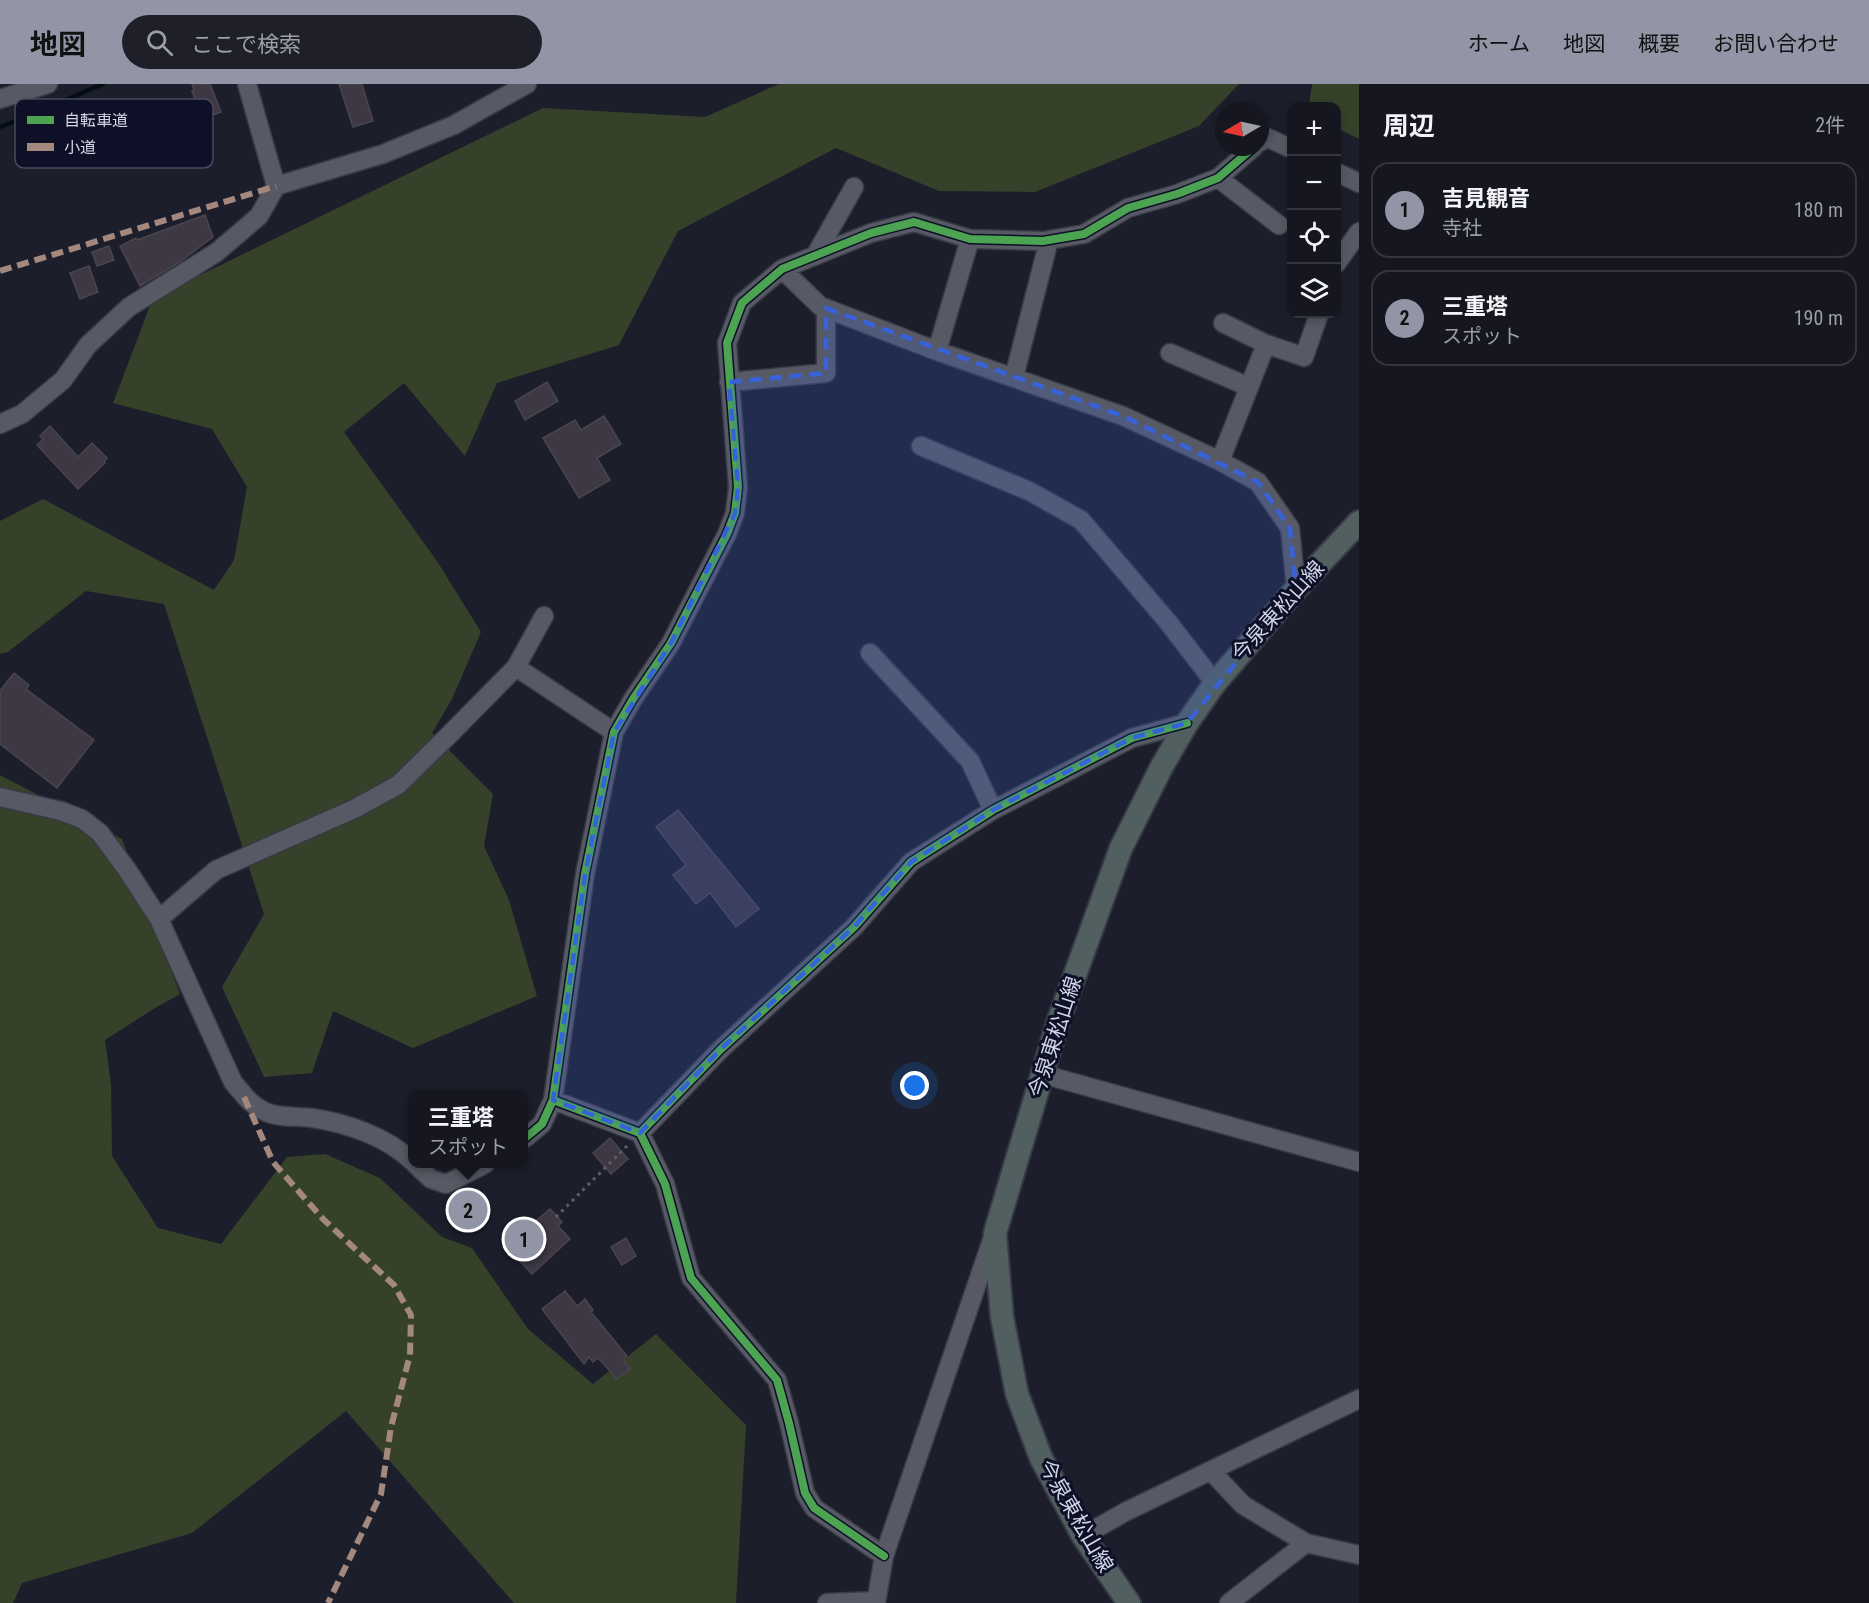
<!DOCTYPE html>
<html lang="ja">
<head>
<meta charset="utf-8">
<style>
  :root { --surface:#151620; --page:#1e1f29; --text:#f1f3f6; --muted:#9d9fa5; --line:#34353e; --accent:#9295a5 }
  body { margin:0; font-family:"Roboto Condensed","Noto Sans JP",sans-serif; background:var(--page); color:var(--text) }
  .controls { position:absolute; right:18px; top:18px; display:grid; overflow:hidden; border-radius:12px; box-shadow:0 3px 9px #0003 }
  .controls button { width:54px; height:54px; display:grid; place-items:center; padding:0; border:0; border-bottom:2px solid var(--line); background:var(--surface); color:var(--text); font:30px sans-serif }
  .compass { position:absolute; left:1215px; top:18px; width:54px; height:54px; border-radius:50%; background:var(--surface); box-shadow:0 3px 9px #0003; rotate:261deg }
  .you { position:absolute; left:915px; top:1002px; width:21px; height:21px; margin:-15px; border:4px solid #fff; border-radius:50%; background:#1a73e8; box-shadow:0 0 0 9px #1a73e833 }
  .badge { display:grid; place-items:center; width:39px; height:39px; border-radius:50%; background:var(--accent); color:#111; font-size:20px; font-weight:700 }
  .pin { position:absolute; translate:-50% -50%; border:3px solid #fff; box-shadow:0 2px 6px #0006 }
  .popup { position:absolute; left:408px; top:1006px; width:120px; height:78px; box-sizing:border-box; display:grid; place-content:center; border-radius:12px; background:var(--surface); filter:drop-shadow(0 2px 4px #0005); font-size:20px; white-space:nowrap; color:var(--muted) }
  .popup b { font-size:22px; color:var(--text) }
  .popup::after { content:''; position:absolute; left:50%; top:100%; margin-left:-12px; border:12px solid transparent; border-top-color:var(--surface) }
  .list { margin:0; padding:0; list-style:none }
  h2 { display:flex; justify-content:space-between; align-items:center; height:78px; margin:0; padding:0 24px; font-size:26px }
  h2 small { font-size:20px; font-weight:400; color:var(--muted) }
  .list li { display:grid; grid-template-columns:39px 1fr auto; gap:18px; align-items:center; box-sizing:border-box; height:96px; margin:0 12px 12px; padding:0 12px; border:2px solid var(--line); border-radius:18px }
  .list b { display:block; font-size:22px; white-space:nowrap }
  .list p { margin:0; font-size:20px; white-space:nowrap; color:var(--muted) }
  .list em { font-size:20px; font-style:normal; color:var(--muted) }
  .icon { flex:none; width:33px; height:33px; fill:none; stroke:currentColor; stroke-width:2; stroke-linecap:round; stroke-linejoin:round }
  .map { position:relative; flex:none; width:1359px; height:1519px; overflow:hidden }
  header { display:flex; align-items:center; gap:36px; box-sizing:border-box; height:84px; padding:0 30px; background:var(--accent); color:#111 }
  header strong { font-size:28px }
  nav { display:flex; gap:33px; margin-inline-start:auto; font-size:21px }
  .search { width:420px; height:54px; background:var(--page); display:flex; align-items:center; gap:15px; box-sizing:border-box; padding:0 21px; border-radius:33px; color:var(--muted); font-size:22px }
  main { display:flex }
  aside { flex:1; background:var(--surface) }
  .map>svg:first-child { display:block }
  .green { fill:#36412a }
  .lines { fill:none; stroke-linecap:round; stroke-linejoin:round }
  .stream { stroke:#030e12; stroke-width:4.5 }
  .building { fill:#3d3844; stroke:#49454e; stroke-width:1.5 }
  .minor-casing { stroke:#383a45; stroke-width:21 }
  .major-casing { stroke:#383a45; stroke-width:26 }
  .path { stroke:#5c5e67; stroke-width:3; stroke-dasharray:3 4.5; stroke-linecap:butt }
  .minor { stroke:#575964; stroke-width:18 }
  .major { stroke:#525f61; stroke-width:22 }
  .quiet { stroke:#a5887d; stroke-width:6; stroke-dasharray:12 6; stroke-linecap:butt }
  .cycleway-casing { stroke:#0d1027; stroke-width:11 }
  .cycleway { stroke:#4ca352; stroke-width:8 }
  .marked { fill:#3862da; fill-opacity:0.2; stroke:#3862da; stroke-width:4.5; stroke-dasharray:12 8; stroke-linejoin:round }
  .labels { text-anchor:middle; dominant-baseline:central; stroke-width:6; stroke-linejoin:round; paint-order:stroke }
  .street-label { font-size:21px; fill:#d1d5e6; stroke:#0d1027 }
  .key { fill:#0d1027; stroke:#484b60; stroke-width:1.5 }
  .key-label { font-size:16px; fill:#d1d5e6 }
</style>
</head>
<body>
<header>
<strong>地図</strong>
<div class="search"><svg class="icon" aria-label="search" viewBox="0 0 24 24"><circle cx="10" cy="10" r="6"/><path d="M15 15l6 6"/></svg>ここで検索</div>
<nav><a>ホーム</a><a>地図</a><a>概要</a><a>お問い合わせ</a></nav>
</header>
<main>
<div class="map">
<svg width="1359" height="1519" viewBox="0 0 1359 1519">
  <rect width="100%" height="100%" fill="#1c1e2b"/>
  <!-- green -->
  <path class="green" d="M779,0H1239L1199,42L1035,108L939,107L836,64L678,147L619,261L497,299L465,372L404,299L344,348L437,477L481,548L452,615L432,649L493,710L484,762L509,816L537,912L413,964L333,927L312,989L264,993L222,903L264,830L164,520L86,507L8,568L0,570V437L43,415L214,506L234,476L247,403L212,345L113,319L153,214L543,24L705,33Z
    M1312,0H1359V55L1337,44L1336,22H1309Z
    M0,691L122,755L180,910L155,924L105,956L111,1001L112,1072L158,1144L221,1160L287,1073L325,1070L380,1094L442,1153L472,1164L528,1245L593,1300L656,1250L746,1341L736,1519H514L346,1327L192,1449L22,1499L13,1519H0Z"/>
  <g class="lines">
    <!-- stream -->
    <path class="stream" d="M0,43L19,36L103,0"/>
  </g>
  <!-- building -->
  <path class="building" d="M192,0H210L221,28L202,35L192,7H194Z
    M339,0H362L373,37L353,43Z
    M205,131L213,153L177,180L140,202L120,162L136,154L137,156Z
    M109,162L114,176L97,182L92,168Z
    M89,182L98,208L80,215L70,189Z
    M547,298L558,317L525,336L515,317Z
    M604,332L621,360L597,374L610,396L579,414L543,354L575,336L581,346Z
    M50,342L78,373L92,359L107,374L104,378L105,379L78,405L37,361L43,355L40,352Z
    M14,589L29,601L26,605L94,656L57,704L0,660V607Z
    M678,726L759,825L736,843L710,809L696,820L673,791L686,781L656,743Z
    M610,1054L628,1075L611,1090L593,1069Z
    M469,1110L485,1127L468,1143L452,1125Z
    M550,1125L562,1138L558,1142L570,1155L532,1190L506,1162Z
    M626,1154L636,1172L622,1181L611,1163Z
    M565,1207L577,1222L585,1215L593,1226L591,1228L627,1272L623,1276L630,1285L617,1295L598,1274L593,1278L589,1273L584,1280L542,1225Z"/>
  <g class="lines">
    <defs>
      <path id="minor" d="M0,15L48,0
        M1260,58L1266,53L1292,65
        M1336,88L1359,99
        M1218,94L1279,141
        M276,102L383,70L454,41L527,0
        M815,172L854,103
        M1336,180L1359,148
        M782,185L820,222L937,267L1123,332L1220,377L1258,398L1290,444L1296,505
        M1223,239L1266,260L1304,273L1319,230
        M937,267L970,155
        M1170,269L1249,303
        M1014,293L1049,156
        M729,298L826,289V224
        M0,340L22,330L63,296L88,261L129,223L217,168L259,132L276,102L247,0
        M921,362L1029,407L1081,436L1168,538L1215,599
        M1220,377L1266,260
        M870,569L970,677L993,726
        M516,583L544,532
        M0,713L61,727L82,735L100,749L128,787L159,835L233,998C243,1010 251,1022 266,1028C279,1034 298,1032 312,1034C347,1039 387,1053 412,1077
        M159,835L216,786L354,725L398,701L450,650L516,583L614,648
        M1042,990L1359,1078
        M553,1016L640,1049L665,1100L691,1194L777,1296L789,1339L805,1409L814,1424L884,1472
        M640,1049L721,965L854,843L911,778L993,726L1132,654L1187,639
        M524,1055L542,1040L553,1016L585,790L614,648L633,615L671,559L727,450L735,429L738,403L727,259L742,219L782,185L871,149L914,138L970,155L1043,157L1084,150L1128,124L1177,110L1218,94L1254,63
        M415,1080L431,1095L446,1100L485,1080
        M1211,1387L1243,1421L1306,1459L1359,1471
        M1083,1452L1125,1428L1359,1315
        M827,1519L875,1517
        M876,1519L884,1472L993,1153
        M1229,1519L1306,1459"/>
      <path id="major" d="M1129,1519L1083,1452L1041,1374L1017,1310L1002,1233L995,1149L1058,938L1121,764L1161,684L1187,639L1215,599L1296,505L1359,438"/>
    </defs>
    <!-- minor casing -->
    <use href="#minor" class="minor-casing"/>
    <!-- major casing -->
    <use href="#major" class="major-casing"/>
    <!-- path -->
    <path class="path" d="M556,1133L627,1062"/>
    <!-- minor -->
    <use href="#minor" class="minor"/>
    <!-- major -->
    <use href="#major" class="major"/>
    <!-- quiet -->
    <path class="quiet" d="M0,187L276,102
      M244,1013L273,1078L323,1135L394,1201L411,1231L410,1271L391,1343L381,1410L328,1519"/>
    <defs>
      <path id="cycleway" d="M553,1016L640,1049L665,1100L691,1194L777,1296L789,1339L805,1409L814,1424L884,1472
        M640,1049L721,965L854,843L911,778L993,726L1132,654L1187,639
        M524,1055L542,1040L553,1016L585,790L614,648L633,615L671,559L727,450L735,429L738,403L727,259L742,219L782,185L871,149L914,138L970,155L1043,157L1084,150L1128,124L1177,110L1218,94L1254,63"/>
    </defs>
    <!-- cycleway casing -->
    <use href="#cycleway" class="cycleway-casing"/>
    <!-- cycleway -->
    <use href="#cycleway" class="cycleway"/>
  </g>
  <!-- marked area -->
  <path class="marked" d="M826,224L1123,332L1258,398L1290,444L1296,505L1187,639L1132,654L993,726L911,778L854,843L721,965L640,1049L553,1016L585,790L614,648L671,559L735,429L738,403L729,298L826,289Z"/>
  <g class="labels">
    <!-- street labels -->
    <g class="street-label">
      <text transform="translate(1278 527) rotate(-48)">今泉東松山線</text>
      <text transform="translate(1055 953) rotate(-72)">今泉東松山線</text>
      <text transform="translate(1076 1432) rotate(60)">今泉東松山線</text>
    </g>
  </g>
  <!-- legend -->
  <rect x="15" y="15" width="198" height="69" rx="9" class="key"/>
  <rect x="27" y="32" width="27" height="8" fill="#4ca352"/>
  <rect x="27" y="59" width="27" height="8" fill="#a5887d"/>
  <g class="key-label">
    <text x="64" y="42">自転車道</text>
    <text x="64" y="69">小道</text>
  </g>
</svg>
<div class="controls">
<button>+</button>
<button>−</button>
<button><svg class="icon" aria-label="locate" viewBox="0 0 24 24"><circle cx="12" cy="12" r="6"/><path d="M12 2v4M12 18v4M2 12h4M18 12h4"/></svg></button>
<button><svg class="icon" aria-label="layers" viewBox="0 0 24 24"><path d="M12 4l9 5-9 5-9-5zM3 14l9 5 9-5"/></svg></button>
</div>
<svg class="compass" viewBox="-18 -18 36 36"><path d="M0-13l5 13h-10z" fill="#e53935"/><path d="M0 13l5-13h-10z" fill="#9d9fa5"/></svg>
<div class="you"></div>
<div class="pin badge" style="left:524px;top:1155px">1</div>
<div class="pin badge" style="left:468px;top:1126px">2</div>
<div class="popup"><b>三重塔</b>スポット</div>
</div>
<aside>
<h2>周辺<small>2件</small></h2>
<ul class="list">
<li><span class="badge">1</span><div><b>吉見観音</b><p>寺社</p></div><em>180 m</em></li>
<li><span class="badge">2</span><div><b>三重塔</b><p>スポット</p></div><em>190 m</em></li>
</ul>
</aside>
</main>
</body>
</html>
